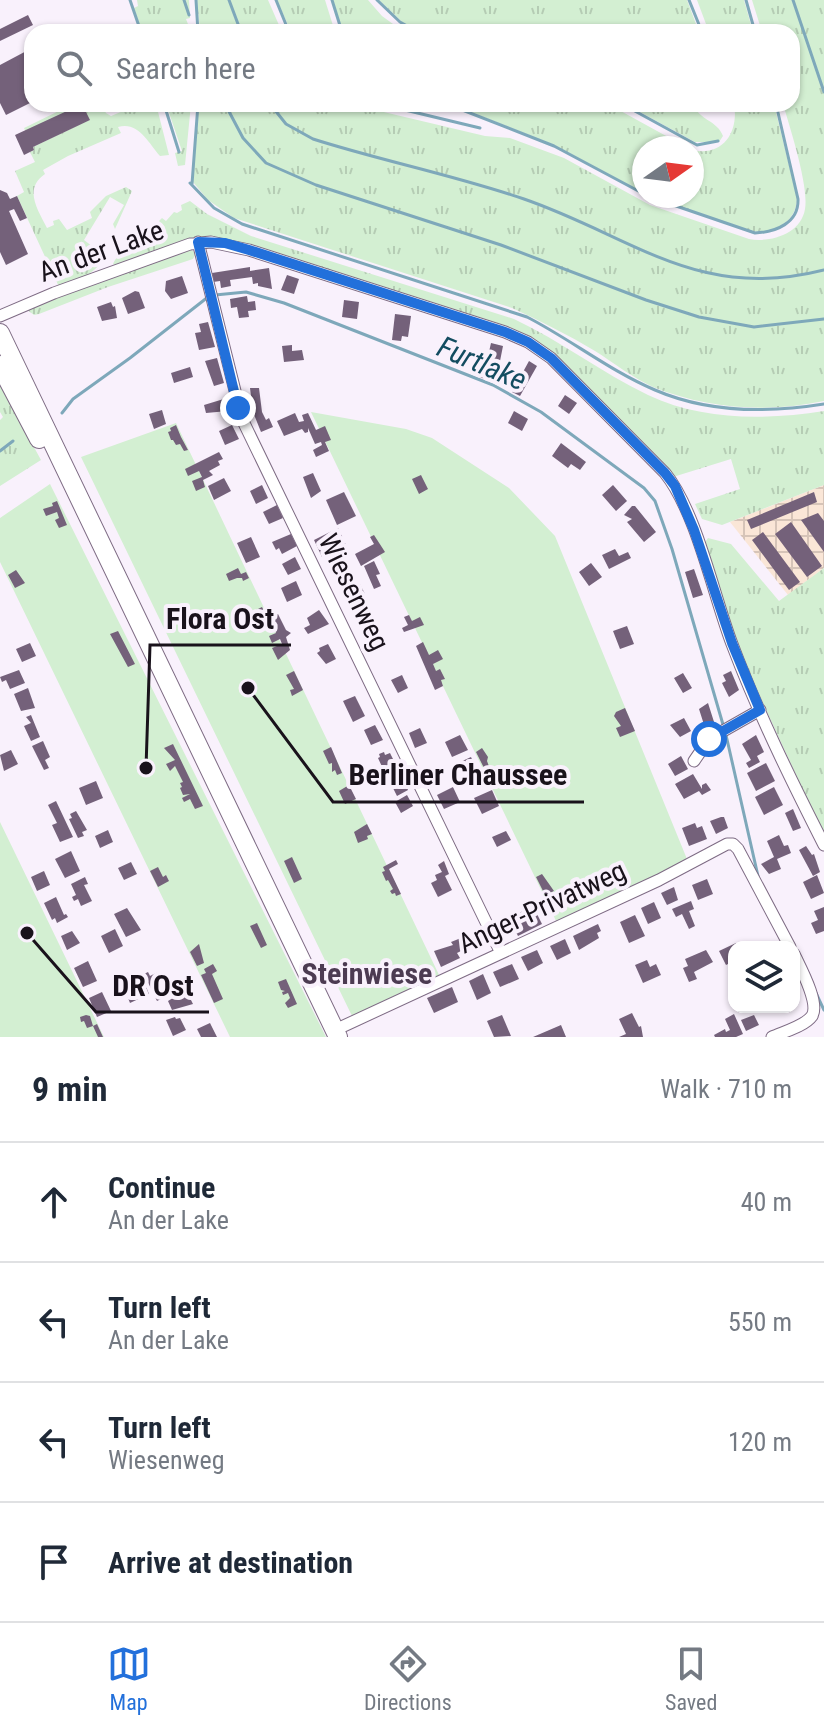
<!DOCTYPE html>
<html lang="en">
<head>
<meta charset="utf-8">
<style>
  :root { --surface:#fff; --page:#f2f2f3; --text:#1f2937; --muted:#747a83; --line:#e0e1e3; --accent:#2270db }
  body { margin:0; font-family:"Roboto Condensed",sans-serif; background:var(--page); color:var(--text) }
  .controls { position:absolute; right:24px; bottom:24px; display:grid; overflow:hidden; border-radius:16px; box-shadow:0 2px 6px #0004 }
  .controls button { width:72px; height:72px; display:grid; place-items:center; padding:0; border:0; border-bottom:2px solid var(--line); background:var(--surface); color:var(--text); font:40px sans-serif }
  .compass { position:absolute; left:632px; top:136px; width:72px; height:72px; border-radius:50%; background:var(--surface); box-shadow:0 2px 6px #0004; rotate:76deg }
  .stop { position:absolute; width:24px; height:24px; margin:-18px; border:6px solid #2270db; border-radius:50%; background:#fff }
  .stop.end { background:#2270db; border-color:#fff; box-shadow:0 2px 8px #0008 }
  .list { margin:0; padding:0; list-style:none }
  h2 { display:flex; justify-content:space-between; align-items:center; height:104px; margin:0; padding:0 32px; font-size:34px }
  h2 small { font-size:26px; font-weight:400; color:var(--muted) }
  .list li { display:grid; grid-template-columns:52px 1fr auto; gap:24px; align-items:center; box-sizing:border-box; height:120px; padding:0 32px; border-top:2px solid var(--line) }
  .list b { display:block; font-size:30px; white-space:nowrap }
  .list p { margin:0; font-size:26px; white-space:nowrap; color:var(--muted) }
  .list em { font-size:26px; font-style:normal; color:var(--muted) }
  .icon { flex:none; width:44px; height:44px; fill:none; stroke:currentColor; stroke-width:2; stroke-linecap:round; stroke-linejoin:round }
  .map { position:relative; flex:none; width:824px; height:1037px; overflow:hidden }
  .search { position:absolute; background:var(--surface); box-shadow:0 2px 6px #0004; left:24px; right:24px; top:24px; height:88px; display:flex; align-items:center; gap:20px; box-sizing:border-box; padding:0 28px; border-radius:24px; color:var(--muted); font-size:30px }
  .sheet { height:584px; background:var(--surface) }
  nav { display:flex; justify-content:space-around; align-items:center; box-sizing:border-box; height:112px; border-top:2px solid var(--line); background:var(--surface); font-size:22px; color:var(--muted) }
  nav a { display:grid; justify-items:center; gap:4px }
  nav .on { color:var(--accent) }
  .map>svg:first-child { display:block }
  .industrial { fill:url(#industrial-grid) }
  .grass { fill:url(#grass-tufts) }
  .garden { fill:#d3efd2 }
  .lines { fill:none; stroke-linecap:round; stroke-linejoin:round }
  .stream { stroke:#7ea8ba; stroke-width:3 }
  .building { fill:#74617a }
  .street-casing { stroke:#7e6b84; stroke-width:13 }
  .primary-casing { stroke:#7e6b84; stroke-width:20 }
  .street { stroke:#fff; stroke-width:11 }
  .primary { stroke:#fff; stroke-width:18 }
  .route { stroke:#2270db; stroke-width:10 }
  .labels { text-anchor:middle; dominant-baseline:central; stroke-width:8; stroke-linejoin:round; paint-order:stroke }
  .street-label { font-size:28px; fill:#19121b; stroke:#f9f1fc }
  .water-label { font-size:30px; font-style:italic; fill:#134c60; stroke:#f9f1fc }
  .neighbourhood-label { font-size:30px; font-weight:bold; fill:#4c3b52; stroke:#f9f1fc }
  .leader { fill:none; stroke:#19121b; stroke-width:3 }
  .callout-dot { fill:#19121b; stroke:#f9f1fc; stroke-width:3 }
  .callout-label { font-size:30px; text-anchor:middle; font-weight:bold; fill:#19121b; stroke:#f9f1fc; stroke-width:8; stroke-linejoin:round; paint-order:stroke }
</style>
</head>
<body>
<div class="map">
<svg width="824" height="1037" viewBox="0 0 824 1037">
  <defs>
    <pattern id="industrial-grid" width="8" height="8" patternUnits="userSpaceOnUse" patternTransform="scale(2)"><rect width="8" height="8" fill="#fae6d7"/><path d="M0 4h8M4 0v8" fill="none" stroke="#d6c4b8"/></pattern>
    <pattern id="grass-tufts" width="24" height="20" patternUnits="userSpaceOnUse" patternTransform="scale(2)"><rect width="24" height="20" fill="#d3efd2"/><path d="M3 7l-1-3M5 7V3M7 7l1-3M15 17l-1-3M17 17v-4M19 17l1-3" fill="none" stroke="#b5ccb4"/></pattern>
  </defs>
  <rect width="100%" height="100%" fill="#f9f1fc"/>
  <!-- industrial -->
  <path class="industrial" d="M824,485V568L788,595L730,522Z"/>
  <!-- grass -->
  <path class="grass" d="M137,0H189L190,18L186,19L191,32H142L134,8L138,6Z
    M197,0H268L282,32H200Z
    M277,0H325L335,32H291Z
    M333,0H368L382,16L404,32H343Z
    M379,0H687L699,32H422L402,22Z
    M697,0H744L753,32H709Z
    M752,0H824V401C767,413 708,409 653,387C633,378 614,363 595,351C568,335 541,321 512,308L234,218L208,200L193,182L198,104H350L485,136L510,138L564,158L650,205L749,239C770,243 801,234 805,209C809,186 790,128 783,104H792V32H762Z
    M73,104H101L106,113L111,116L140,104H156L169,155L160,156C148,142 138,121 118,127L121,133L68,156L43,170L45,174C23,189 38,210 47,228L54,225L53,221L59,219L67,230L92,218L90,212L106,196L126,187L132,191L115,229L113,224L124,205L110,197L84,240L105,256C94,276 79,279 59,287L17,196L24,192L15,171L35,162L30,152L34,150L33,147L89,120L26,132L24,128Z
    M166,104H191L185,165L178,166L175,153L182,151Z
    M451,104H608L688,148H644V193L554,145Z
    M625,104H693C700,121 717,120 723,136L719,142H695Z
    M734,104H774L797,198C797,223 772,235 750,231L650,196H692V150C723,157 739,132 734,104Z
    M190,201L207,214L251,236L514,319C561,341 602,373 648,395C703,421 766,420 824,411V485L722,525L702,519L695,504L740,489L731,459L673,477L550,353L208,238L117,266L113,264C119,249 138,246 150,235L155,238L165,227L159,221L162,218L166,221L174,212L177,213L182,210L181,205Z
    M188,248L196,253L193,259L108,287L39,314L34,315L26,309Z
    M0,385L41,460L0,486V420L3,417L0,412Z
    M708,538L731,544L779,601L824,568V836L733,638L703,545Z"/>
  <!-- garden -->
  <path class="garden" d="M311,412L406,429L432,438L509,488L555,536L689,864L558,925Z
    M176,423L440,977L352,1016L81,457Z
    M50,484L326,1037H230L0,562V518Z
    M0,822L104,1037H0Z"/>
  <g class="lines">
    <!-- stream -->
    <path class="stream" d="M130,0L141,32
      M184,0L189,15
      M196,0L198,32
      M229,0L241,32
      M276,0L289,32
      M332,0L342,32
      M377,0L400,22L418,32
      M689,0L702,32
      M746,0L755,32
      M793,0L824,92
      M164,104L179,152
      M225,104L243,138L266,163L316,185L501,245L646,300L699,317L754,327L824,319
      M270,104L286,124L313,139C382,161 454,175 524,199C634,237 698,302 824,270
      M380,104L480,128
      M447,104L554,146L644,194
      M622,104L697,145L718,141
      M190,183L214,208L242,224L527,317C570,339 610,371 655,390C708,413 768,413 824,404
      M192,184L198,104
      M647,196L755,233C776,232 799,223 798,199L776,104
      M215,295L246,292L284,303L493,385L541,412L644,488L655,501L672,549L724,728
      M62,413L73,399L130,358L208,297
      M0,451L13,441
      M726,735L758,876
      M816,993L824,1010"/>
  </g>
  <!-- building -->
  <path class="building" d="M28,15L33,25L0,41V29Z
    M32,48V102L6,115L0,103V65Z
    M82,104L90,120L33,147L34,150L24,155L15,135Z
    M0,190L7,193L10,199L17,196L27,218L20,221L14,209L9,211L28,254L6,265L0,252Z
    M250,267V271L269,268L272,289L258,286V283L253,284L252,277L230,280L231,286L221,288L220,281L213,282L212,273Z
    M287,275L299,279L294,294L281,290Z
    M182,276L188,293L171,299L165,291L166,281Z
    M135,291L139,292L145,308L128,314L122,298Z
    M247,296L248,302L255,301L256,310L248,311L249,317L239,318L237,307L231,308L230,299Z
    M344,300L359,302L357,319L342,317Z
    M111,302L113,307L115,306L117,318L102,321L97,307Z
    M395,314L411,316L408,337L402,336L401,341L392,340Z
    M208,322L215,347L199,350L195,333L201,332L199,324Z
    M491,343L503,346L498,371L491,368L488,380L479,377L480,372L472,370L474,362L486,365Z
    M292,345V351L302,350L304,360L284,362L282,346Z
    M217,358L224,383L214,386L205,361Z
    M529,361L537,366L520,396L512,392Z
    M190,367L193,377L174,383L171,373Z
    M250,388H259L262,412L266,420L269,418L273,427L261,432L253,412Z
    M565,395L577,403L569,414L558,406Z
    M227,398L228,411L206,413L204,405Z
    M162,410L166,424L154,429L149,414Z
    M514,411L528,419L522,431L508,423Z
    M295,413L299,422L304,421L302,415L308,413L316,430L325,426L331,440L325,442L329,451L316,457L313,450L322,445L321,442L315,444L308,428V432L305,433L302,429L284,436L277,421Z
    M176,425L181,437L188,450L184,451L180,444L176,445L173,440H171L168,432L171,431L170,428Z
    M232,425L239,439L225,445L219,431Z
    M561,443L586,462L580,470L571,464L568,468L552,456Z
    M219,452L223,459L218,461L220,465L209,471L213,475L203,480L205,487L196,491L192,481L202,477L199,471L188,476L185,469Z
    M313,473L321,491L311,498L303,477Z
    M421,475L428,489L419,494L412,479Z
    M224,478L231,491L214,500L208,486Z
    M262,485L268,498L256,504L250,491Z
    M613,485L627,501L616,511L602,495Z
    M344,492L356,516L337,525L326,500Z
    M814,492L817,502L751,529L747,520Z
    M57,501L67,525L59,528L55,520L59,518L57,512L46,516L43,509L53,506L52,503Z
    M277,505L283,518L269,524L263,512Z
    M632,506H635L656,532L644,542L627,522L632,519L624,515Z
    M818,513L824,521V552L801,520Z
    M791,522L822,566L807,577L775,534Z
    M338,528L346,545L322,557L314,540Z
    M763,532L800,582L789,590L752,540Z
    M291,534L297,546L282,554L279,548L276,550L272,542Z
    M374,535L385,552L361,566L355,554L374,544L370,537Z
    M251,537L260,557L246,563L237,543Z
    M615,549L619,556L628,552L631,558L609,569L602,555Z
    M295,557L301,569L288,575L282,564Z
    M374,561L380,574L376,575L381,586L374,589L364,566Z
    M591,563L602,577L589,586L579,572Z
    M238,568L241,574L246,572L249,578L243,581L242,578H237L229,581L226,574Z
    M694,569L703,595L693,598L685,572Z
    M16,570L25,583L15,588L8,575Z
    M296,581L302,595L287,602L281,588Z
    M360,584L365,594L349,601L345,591Z
    M262,607L272,627L266,630L264,625L261,626L254,611Z
    M319,610L329,624L308,634L304,628L310,625L307,618Z
    M278,614L286,630L291,633L286,637L290,650L278,660L272,648L282,644L280,639L272,643L269,636L276,633L270,618Z
    M409,615L412,621L420,617L424,625L404,632L402,628L408,625L404,617Z
    M376,626L382,639L373,644L374,648L367,651L364,646L368,644L362,633Z
    M627,626L634,644L620,649L613,631Z
    M118,631L135,664L128,667L110,634Z
    M423,642L429,655L438,650L443,659L433,664L436,671L440,669L445,679L441,680L443,686L435,690L416,646Z
    M30,643L36,656L22,662L16,649Z
    M328,644L336,659L326,664L317,653L320,651L319,648Z
    M19,670L25,683L10,689L6,680L2,682L0,677Z
    M294,671L303,690L292,696L290,690L294,689L286,675Z
    M731,671L739,690L729,697L722,683L726,681L723,675Z
    M683,673L692,688L683,693L674,678Z
    M402,675L408,688L398,693L391,680Z
    M28,688L35,708L21,711L14,694Z
    M355,696L365,716L353,722L343,701Z
    M708,703L715,725L706,731L699,709Z
    M625,708L635,731L620,737L616,728L621,726L614,716L616,712Z
    M31,715L40,737L31,741L24,726L31,723L26,717Z
    M684,718L691,731L680,737L670,725Z
    M375,725L383,740L371,745L364,730Z
    M420,728L427,743L415,748L409,733Z
    M460,735L468,750L452,757L445,742Z
    M756,735L764,752L757,756L760,762L749,768L746,763L751,760L742,744Z
    M43,741L50,757L45,760L49,768L44,770L32,746Z
    M173,744L203,806L195,809L190,799L184,802L182,798L190,794L183,795L180,788L182,787L180,783L183,782L175,766L170,771L166,764L175,760L164,748Z
    M331,747L342,773L337,775L335,770L332,772V763L329,764L323,751Z
    M482,748L488,757L487,761L490,769L485,772L490,771L495,781L487,788L483,782L476,785L474,780L481,777L478,771L484,768L476,752Z
    M11,750L18,764L4,771L0,755Z
    M384,752L385,755L390,753L396,765L384,771L378,758L380,757L379,754Z
    M681,756L688,769L675,776L668,764Z
    M471,757L476,769L463,775L458,763Z
    M766,763L775,781L756,791L747,773Z
    M693,774L702,789V785L706,783L711,790L702,795L699,791L684,799L675,784Z
    M403,778L408,790L397,796L391,784Z
    M96,781L103,798L86,805L79,788Z
    M349,785L356,799L345,804L339,791Z
    M453,787L460,802L444,809L437,795Z
    M774,787L783,805L764,815L755,797Z
    M492,790L499,806L482,814L474,798Z
    M407,795L413,806L401,813L395,802Z
    M56,801L73,837L60,842L52,825L57,823L48,805Z
    M793,809L801,828L793,831L785,813Z
    M76,811L87,830L82,832L84,836L78,838L69,819L72,818L70,814Z
    M721,817H724L728,828L716,834L710,821Z
    M695,823L697,828L702,826L707,839L689,846L682,828Z
    M367,824L372,834L367,836L368,839L358,843L354,832Z
    M108,830L113,842L100,848L95,836Z
    M506,831L511,840L497,847L492,837Z
    M779,835L784,846L788,845L791,853L777,859L781,869L769,874L761,864L774,857L767,841Z
    M806,846L812,855L814,854L820,872L813,876L799,850Z
    M71,851L80,871L65,878L55,859Z
    M292,857L302,879L294,883L284,861Z
    M396,860L398,864L389,869L401,894L396,896L395,893L392,894L390,891L393,889L388,880L386,881L382,872L385,871L383,867Z
    M444,861L449,874L445,876L452,890L438,897L431,883L437,880L435,875L442,872L438,865Z
    M131,862L137,874L124,880L118,868Z
    M158,867L163,877L166,875L169,881L158,887L150,871Z
    M44,871L50,885L37,891L31,877Z
    M542,874L554,891L545,895L536,877Z
    M817,875L824,893L811,899L803,882Z
    M85,877L88,884L84,885L92,901L81,906L78,899L74,901L72,897L76,895L71,884Z
    M707,879L713,894L698,900L692,885Z
    M674,887L678,900L667,905L661,893Z
    M56,897L64,915L66,914L68,917L57,923L55,918L52,920L44,903Z
    M691,901L694,909L689,911L695,926L689,929L682,914L676,917L672,909Z
    M654,902L661,918L648,924L641,908Z
    M533,906L542,924L518,936L509,918Z
    M824,907V931L816,934L811,923L818,920L814,911Z
    M127,908L141,930L126,937L114,914Z
    M635,915L645,936L629,943L620,922Z
    M257,923L267,945L261,948L250,926Z
    M598,924L601,931L597,933L599,938L579,950L573,936Z
    M115,929L123,946L109,953L101,936Z
    M72,931L80,943L67,950L61,936Z
    M461,938L465,949L457,953L460,958L441,967L434,951L453,945L451,942Z
    M565,939L571,953L557,960L550,946Z
    M736,943L738,947H734V961L726,965L719,951Z
    M199,944L204,963L197,966L190,952Z
    M537,950L543,963L528,971L521,957Z
    M706,950L713,962L694,972L697,979L689,982L683,968L688,966L685,959Z
    M647,960L650,967L656,964L661,975L643,983L635,965Z
    M88,961L97,981L83,987L74,968Z
    M213,964L217,971L212,974L223,999L214,1003L201,975L206,973L204,969Z
    M512,964L519,979L500,987L493,972Z
    M148,972L150,976L158,972L169,995L157,1001L144,974Z
    M483,974L491,993L477,1000L469,981Z
    M143,979L149,994L130,1003L124,988Z
    M286,979L297,1004L288,1008L285,1003L290,998L288,993L283,995L282,992L285,991L281,990L278,982Z
    M452,987L458,1002L434,1013L427,998Z
    M186,990L193,1004L172,1010L168,1001Z
    M102,992L111,1011L97,1017L89,998Z
    M632,1013L639,1027L641,1026L643,1037H619L626,1034L619,1019Z
    M734,1014L743,1034L736,1037H715L714,1035L725,1029L726,1032L730,1030L725,1019Z
    M86,1015L90,1016L93,1026L97,1024L103,1037H98L93,1026L87,1028L84,1021L81,1022L80,1017Z
    M502,1015L511,1036L494,1037L487,1021Z
    M754,1015L759,1025L746,1031L741,1020Z
    M175,1017L176,1019L180,1018L186,1030L173,1036L166,1020Z
    M210,1023L217,1037H201L197,1029Z
    M561,1025L566,1037H533Z"/>
  <g class="lines">
    <defs>
      <path id="street" d="M198,242L242,419L500,951
        M0,316L54,293L190,244L211,242L249,250L505,332L528,342L551,358L665,473C697,513 713,594 732,644C758,713 791,780 824,845
        M694,761L709,739L760,710
        M335,1030L659,880L727,844H733L738,849L790,947
        M772,1037C783,1032 805,1026 812,1016C820,1003 800,967 794,954"/>
      <path id="primary" d="M0,333L338,1037
        M0,365L39,439"/>
    </defs>
    <!-- street casing -->
    <use href="#street" class="street-casing"/>
    <!-- primary casing -->
    <use href="#primary" class="primary-casing"/>
    <!-- street -->
    <use href="#street" class="street"/>
    <!-- primary -->
    <use href="#primary" class="primary"/>
  </g>
  <g class="lines">
    <!-- route -->
    <path class="route" d="M238,408L198,242L225,243L249,250L505,332L528,342L551,358L665,473L675,486L694,530L732,643L760,710L709,739"/>
  </g>
  <g class="labels">
    <!-- street labels -->
    <g class="street-label">
      <text transform="translate(101 251) rotate(-20)">An der Lake</text>
      <text transform="translate(354 592) rotate(64)">Wiesenweg</text>
      <text transform="translate(542 907) rotate(-25)">Anger-Privatweg</text>
    </g>
    <!-- water labels -->
    <g class="water-label">
      <text transform="translate(482 363) rotate(23)">Furtlake</text>
    </g>
    <!-- neighbourhood labels -->
    <g class="neighbourhood-label">
      <text x="367" y="973">Steinwiese</text>
    </g>
  </g>
  <!-- callouts -->
  <path class="leader" d="M146 768L150 645H291M248 688L333 802H584M27 933L96 1012H209"/>
  <g class="callout-dot">
    <circle cx="146" cy="768" r="8"/>
    <circle cx="248" cy="688" r="8"/>
    <circle cx="27" cy="933" r="8"/>
  </g>
  <g class="callout-label">
    <text x="220" y="629">Flora Ost</text>
    <text x="458" y="785">Berliner Chaussee</text>
    <text x="153" y="996">DR Ost</text>
  </g>
</svg>
<div class="controls">
<button><svg class="icon" aria-label="layers" viewBox="0 0 24 24"><path d="M12 4l9 5-9 5-9-5zM3 14l9 5 9-5"/></svg></button>
</div>
<svg class="compass" viewBox="-18 -18 36 36"><path d="M0-13l5 13h-10z" fill="#e53935"/><path d="M0 13l5-13h-10z" fill="#747a83"/></svg>
<div class="stop" style="left:709px;top:739px"></div>
<div class="stop end" style="left:238px;top:408px"></div>
<div class="search"><svg class="icon" aria-label="search" viewBox="0 0 24 24"><circle cx="10" cy="10" r="6"/><path d="M15 15l6 6"/></svg>Search here</div>
</div>
<section class="sheet">
<h2>9 min<small>Walk · 710 m</small></h2>
<ul class="list">
<li><svg class="icon" aria-label="ahead" viewBox="0 0 24 24"><path d="M12 20V5M6 11l6-6 6 6"/></svg><div><b>Continue</b><p>An der Lake</p></div><em>40 m</em></li>
<li><svg class="icon" aria-label="left" viewBox="0 0 24 24"><path d="M17 20v-9H6M10 6l-5 5 5 5"/></svg><div><b>Turn left</b><p>An der Lake</p></div><em>550 m</em></li>
<li><svg class="icon" aria-label="left" viewBox="0 0 24 24"><path d="M17 20v-9H6M10 6l-5 5 5 5"/></svg><div><b>Turn left</b><p>Wiesenweg</p></div><em>120 m</em></li>
<li><svg class="icon" aria-label="arrive" viewBox="0 0 24 24"><path d="M6 21V4h12l-3 4 3 4H6"/></svg><div><b>Arrive at destination</b></div></li>
</ul>
</section>
<nav>
<a class="on"><svg class="icon" aria-label="map" viewBox="0 0 24 24"><path d="M3 6l6-2 6 2 6-2v14l-6 2-6-2-6 2zM9 4v14M15 6v14"/></svg>Map</a>
<a><svg class="icon" aria-label="directions" viewBox="0 0 24 24"><path d="M12 3l9 9-9 9-9-9zM9 14v-3h6M13 9l2 2-2 2"/></svg>Directions</a>
<a><svg class="icon" aria-label="saved" viewBox="0 0 24 24"><path d="M7 4h10v16l-5-4-5 4z"/></svg>Saved</a>
</nav>
</body>
</html>
